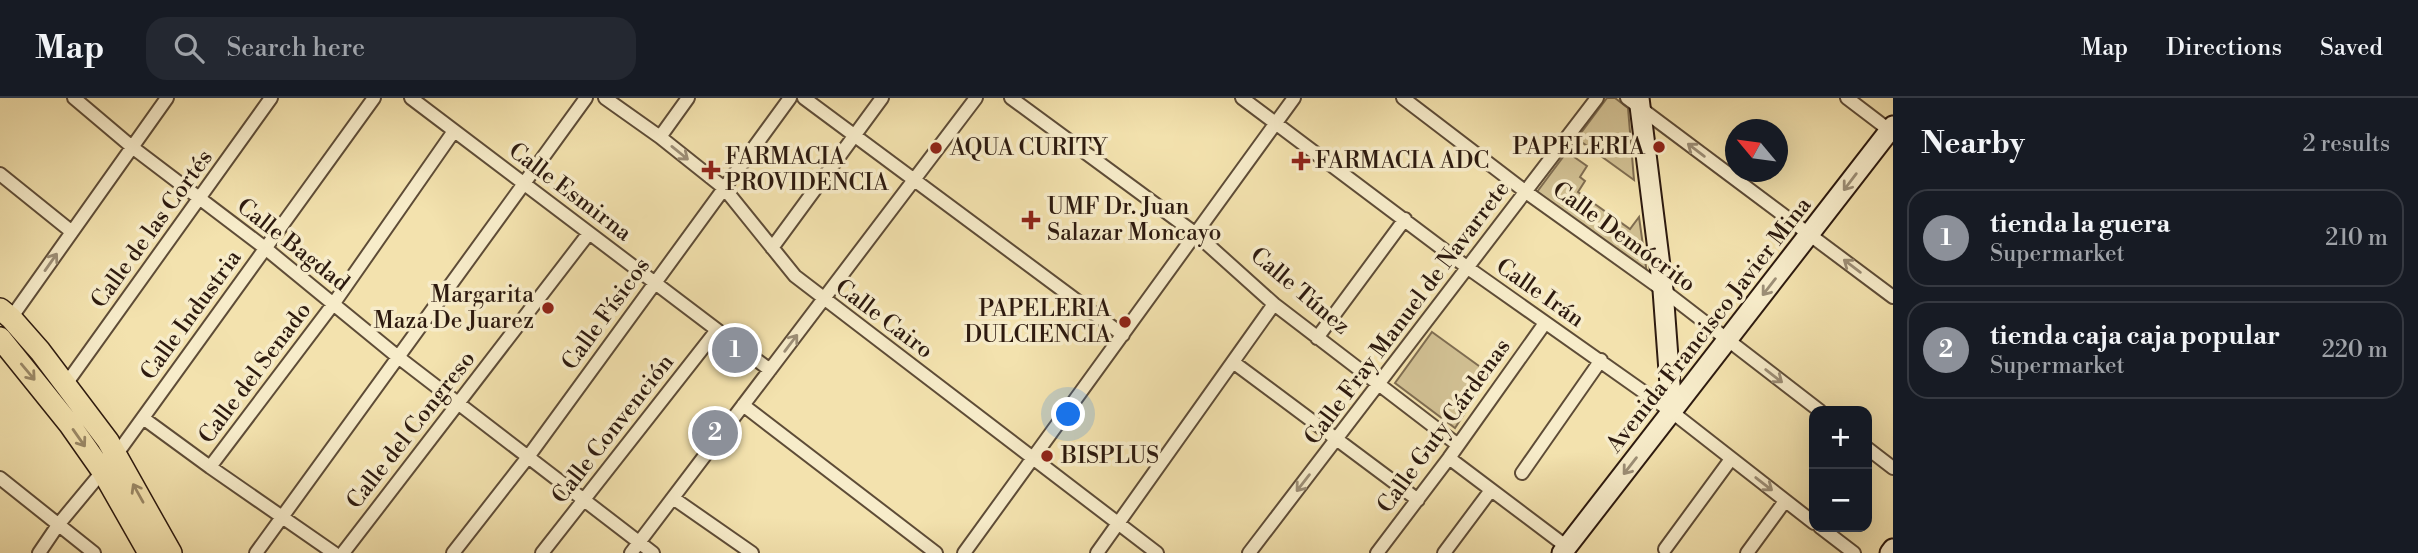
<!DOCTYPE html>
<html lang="en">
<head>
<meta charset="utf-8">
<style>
  :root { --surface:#171b24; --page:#242831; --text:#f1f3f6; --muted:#9ea1a6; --line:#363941; --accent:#8c9099 }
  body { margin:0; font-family:"Libre Bodoni",serif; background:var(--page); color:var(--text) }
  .controls { position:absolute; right:21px; bottom:21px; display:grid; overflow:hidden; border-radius:14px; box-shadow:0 7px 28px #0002 }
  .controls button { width:63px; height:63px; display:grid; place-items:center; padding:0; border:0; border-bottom:2px solid var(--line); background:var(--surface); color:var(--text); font:35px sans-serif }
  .compass { position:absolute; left:1725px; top:21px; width:63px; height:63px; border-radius:50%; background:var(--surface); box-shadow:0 7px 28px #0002; rotate:299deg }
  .you { position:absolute; left:1069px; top:317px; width:24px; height:24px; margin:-18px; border:5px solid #fff; border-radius:50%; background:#1a73e8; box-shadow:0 0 0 10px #1a73e833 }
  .badge { display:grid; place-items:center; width:46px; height:46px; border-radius:50%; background:var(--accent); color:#fff; font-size:23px; font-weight:700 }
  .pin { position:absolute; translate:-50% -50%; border:4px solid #fff; box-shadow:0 2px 7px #0006 }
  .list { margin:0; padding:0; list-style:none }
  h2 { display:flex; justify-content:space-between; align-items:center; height:91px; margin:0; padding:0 28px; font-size:30px }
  h2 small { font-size:23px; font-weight:400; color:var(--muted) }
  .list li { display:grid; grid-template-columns:46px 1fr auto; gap:21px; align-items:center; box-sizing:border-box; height:98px; margin:0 14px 14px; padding:0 14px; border:2px solid var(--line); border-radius:21px }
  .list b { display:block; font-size:26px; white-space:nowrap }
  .list p { margin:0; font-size:23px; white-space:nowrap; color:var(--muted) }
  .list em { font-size:23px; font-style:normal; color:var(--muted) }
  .icon { flex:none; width:38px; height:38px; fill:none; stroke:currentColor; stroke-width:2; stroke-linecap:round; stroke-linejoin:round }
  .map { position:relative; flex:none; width:1893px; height:455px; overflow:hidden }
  header { display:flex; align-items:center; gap:42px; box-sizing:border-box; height:98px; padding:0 35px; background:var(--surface); border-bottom:2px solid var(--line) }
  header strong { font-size:33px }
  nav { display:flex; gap:38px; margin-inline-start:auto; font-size:24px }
  .search { width:490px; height:63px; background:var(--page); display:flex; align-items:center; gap:18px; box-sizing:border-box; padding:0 24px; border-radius:21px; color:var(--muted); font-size:26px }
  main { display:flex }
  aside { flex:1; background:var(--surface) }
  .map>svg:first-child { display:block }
  .green { fill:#d1c093; stroke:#7f6d51; stroke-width:2 }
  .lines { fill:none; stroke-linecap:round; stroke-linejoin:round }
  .street-casing { stroke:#5e4c37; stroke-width:16 }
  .secondary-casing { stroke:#2d1a0f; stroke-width:23 }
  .primary-casing { stroke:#2d1a0f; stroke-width:24 }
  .street { stroke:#f7ecca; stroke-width:12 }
  .secondary { stroke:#f7ecca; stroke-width:19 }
  .primary { stroke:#f3e2ae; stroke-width:21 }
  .oneway { stroke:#9c8e76 }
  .oneway2 { stroke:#9a8866 }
  .poi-dot { fill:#8f2418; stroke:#f7ecca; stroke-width:2.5 }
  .labels { text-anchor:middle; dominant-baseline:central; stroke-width:7; stroke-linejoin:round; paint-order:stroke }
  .poi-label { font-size:23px; fill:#2d1a0f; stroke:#f7ecca; text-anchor:start }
  .street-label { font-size:23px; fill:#2d1a0f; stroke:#f7ecca }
</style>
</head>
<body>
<header>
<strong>Map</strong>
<div class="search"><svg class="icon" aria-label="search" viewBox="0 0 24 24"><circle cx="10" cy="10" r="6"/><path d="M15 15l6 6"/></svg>Search here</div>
<nav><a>Map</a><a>Directions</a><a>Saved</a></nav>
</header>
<main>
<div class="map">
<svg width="1893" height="455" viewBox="0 0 1893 455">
  <rect width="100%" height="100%" fill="#f3e2ae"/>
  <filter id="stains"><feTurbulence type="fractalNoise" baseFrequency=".00286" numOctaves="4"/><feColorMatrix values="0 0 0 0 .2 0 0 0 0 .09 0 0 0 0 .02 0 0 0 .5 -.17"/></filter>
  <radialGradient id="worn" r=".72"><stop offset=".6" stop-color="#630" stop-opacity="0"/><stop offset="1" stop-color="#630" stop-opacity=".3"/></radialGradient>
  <!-- green -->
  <path class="green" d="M1607,0H1615L1628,10L1634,82L1580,43L1570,56L1587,68L1580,79L1585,83L1578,94L1630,131L1639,119L1647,176L1537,94Z
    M1432,234L1490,276L1455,330L1395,285Z"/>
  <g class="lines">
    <defs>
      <path id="street" d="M74,0L132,49L265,150L398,259L653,455
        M411,0L770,272
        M605,0L660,39L724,90L795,178L1157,455
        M804,0L1123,237
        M1011,0L1196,136L1274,206L1458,347
        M1242,0L1468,170L1672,314L1814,425
        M1403,0L1526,94L1663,192L1820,313
        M1627,0L1893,199
        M1847,0L1893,35
        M660,39L688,0
        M0,76L72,134
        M772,150L882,0
        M11,220L167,0
        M1317,240L1405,121
        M1233,264L1418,402
        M66,286L271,0
        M743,307L936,455
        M143,320L210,369L334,455
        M1867,350L1893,370
        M1449,360L1567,449
        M210,369L334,205L454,33
        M1522,375L1601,262
        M0,380L94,455
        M673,400L752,455
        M1820,429L1854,455
        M1665,451L1731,361
        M39,455L58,427L116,357L374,0
        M256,455L586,0
        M343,455L589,135
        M453,455L528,359L790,0
        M542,455L717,232
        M631,455L976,0
        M964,455L1294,0
        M1097,455L1274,206
        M1249,455L1597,0
        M1377,455L1449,360L1545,225
        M1444,455L1491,392
        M1747,455L1785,403"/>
      <path id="secondary" d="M1639,0L1663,192L1672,314
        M1562,455L1893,28
        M1890,455L1893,451"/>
      <path id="primary" d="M0,211L11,220L40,253L108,343L171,455
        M0,240L70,327L103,374L149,455"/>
    </defs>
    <!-- street casing -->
    <use href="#street" class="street-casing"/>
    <!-- secondary casing -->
    <use href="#secondary" class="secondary-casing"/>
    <!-- primary casing -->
    <use href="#primary" class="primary-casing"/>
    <!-- street -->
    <use href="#street" class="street"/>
    <!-- secondary -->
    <use href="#secondary" class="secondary"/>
    <!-- primary -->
    <use href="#primary" class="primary"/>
  </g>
  <!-- one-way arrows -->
  <defs><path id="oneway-shaft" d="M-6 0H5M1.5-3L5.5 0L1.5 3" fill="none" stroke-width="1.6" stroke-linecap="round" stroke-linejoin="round" transform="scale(1.75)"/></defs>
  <g class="oneway">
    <use href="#oneway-shaft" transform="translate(1696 52) rotate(-143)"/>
    <use href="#oneway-shaft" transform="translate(680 55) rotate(39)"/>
    <use href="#oneway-shaft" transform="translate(1850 84) rotate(127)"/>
    <use href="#oneway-shaft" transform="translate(51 164) rotate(-55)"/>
    <use href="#oneway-shaft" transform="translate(1852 168) rotate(-143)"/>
    <use href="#oneway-shaft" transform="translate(1769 189) rotate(128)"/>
    <use href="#oneway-shaft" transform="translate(791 245) rotate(-53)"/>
    <use href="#oneway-shaft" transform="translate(1774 278) rotate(38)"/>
    <use href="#oneway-shaft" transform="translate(1630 368) rotate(128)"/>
    <use href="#oneway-shaft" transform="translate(1303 385) rotate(128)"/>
    <use href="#oneway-shaft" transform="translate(1764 386) rotate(38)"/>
  </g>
  <g class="oneway2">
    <use href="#oneway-shaft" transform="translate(28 274) rotate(50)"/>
    <use href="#oneway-shaft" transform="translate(79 340) rotate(55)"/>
    <use href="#oneway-shaft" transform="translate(138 395) rotate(-119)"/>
  </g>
  <!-- markers -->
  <g class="poi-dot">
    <circle cx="1659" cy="49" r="7"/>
    <circle cx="936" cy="50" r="7"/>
    <path d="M1297.5 52.5h7v7h7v7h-7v7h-7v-7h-7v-7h7z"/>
    <path d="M707.5 61.5h7v7h7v7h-7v7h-7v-7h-7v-7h7z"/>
    <path d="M1027.5 111.5h7v7h7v7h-7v7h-7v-7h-7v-7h7z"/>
    <circle cx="548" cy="210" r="7"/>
    <circle cx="1125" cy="224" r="7"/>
    <circle cx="1047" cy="358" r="7"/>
  </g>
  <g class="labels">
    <!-- poi labels -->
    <g class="poi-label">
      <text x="1645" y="49" text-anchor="end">PAPELERIA</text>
      <text x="950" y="50">AQUA CURITY</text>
      <text x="725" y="59">FARMACIA<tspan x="725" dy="26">PROVIDENCIA</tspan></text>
      <text x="1315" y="63">FARMACIA ADC</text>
      <text x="1047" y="109">UMF Dr. Juan<tspan x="1047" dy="26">Salazar Moncayo</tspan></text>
      <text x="534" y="197" text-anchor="end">Margarita<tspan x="534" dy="26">Maza De Juarez</tspan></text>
      <text x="1111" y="211" text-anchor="end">PAPELERIA<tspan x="1111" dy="26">DULCIENCIA</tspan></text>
      <text x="1061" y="358">BISPLUS</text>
    </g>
    <!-- street labels -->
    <g class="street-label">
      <text transform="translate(570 94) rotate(37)">Calle Esmirna</text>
      <text transform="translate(152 131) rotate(-54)">Calle de las Cortés</text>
      <text transform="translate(1624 139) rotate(36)">Calle Demócrito</text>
      <text transform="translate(293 147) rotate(38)">Calle Bagdad</text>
      <text transform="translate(1300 193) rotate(40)">Calle Túnez</text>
      <text transform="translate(1540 195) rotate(35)">Calle Irán</text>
      <text transform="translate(1407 215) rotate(-53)">Calle Fray Manuel de Navarrete</text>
      <text transform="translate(606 216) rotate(-54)">Calle Físicos</text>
      <text transform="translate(191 217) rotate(-54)">Calle Industria</text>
      <text transform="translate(884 221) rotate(37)">Calle Cairo</text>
      <text transform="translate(1709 227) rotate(-52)">Avenida Francisco Javier Mina</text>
      <text transform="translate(255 275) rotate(-53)">Calle del Senado</text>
      <text transform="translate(1444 328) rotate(-54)">Calle Guty Cárdenas</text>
      <text transform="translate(613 331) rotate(-52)">Calle Convención</text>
      <text transform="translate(411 332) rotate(-52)">Calle del Congreso</text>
    </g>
  </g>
  <rect width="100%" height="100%" filter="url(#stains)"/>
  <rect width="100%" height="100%" fill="url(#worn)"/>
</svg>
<div class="controls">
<button>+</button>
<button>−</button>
</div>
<svg class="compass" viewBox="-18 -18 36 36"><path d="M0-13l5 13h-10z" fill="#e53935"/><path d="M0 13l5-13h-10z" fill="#9ea1a6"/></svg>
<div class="you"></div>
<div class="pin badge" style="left:735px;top:252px">1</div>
<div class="pin badge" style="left:715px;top:335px">2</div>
</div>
<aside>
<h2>Nearby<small>2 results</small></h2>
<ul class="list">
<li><span class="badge">1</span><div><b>tienda la guera</b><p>Supermarket</p></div><em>210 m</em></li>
<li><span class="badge">2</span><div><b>tienda caja caja popular</b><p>Supermarket</p></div><em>220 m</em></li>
</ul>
</aside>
</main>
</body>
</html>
